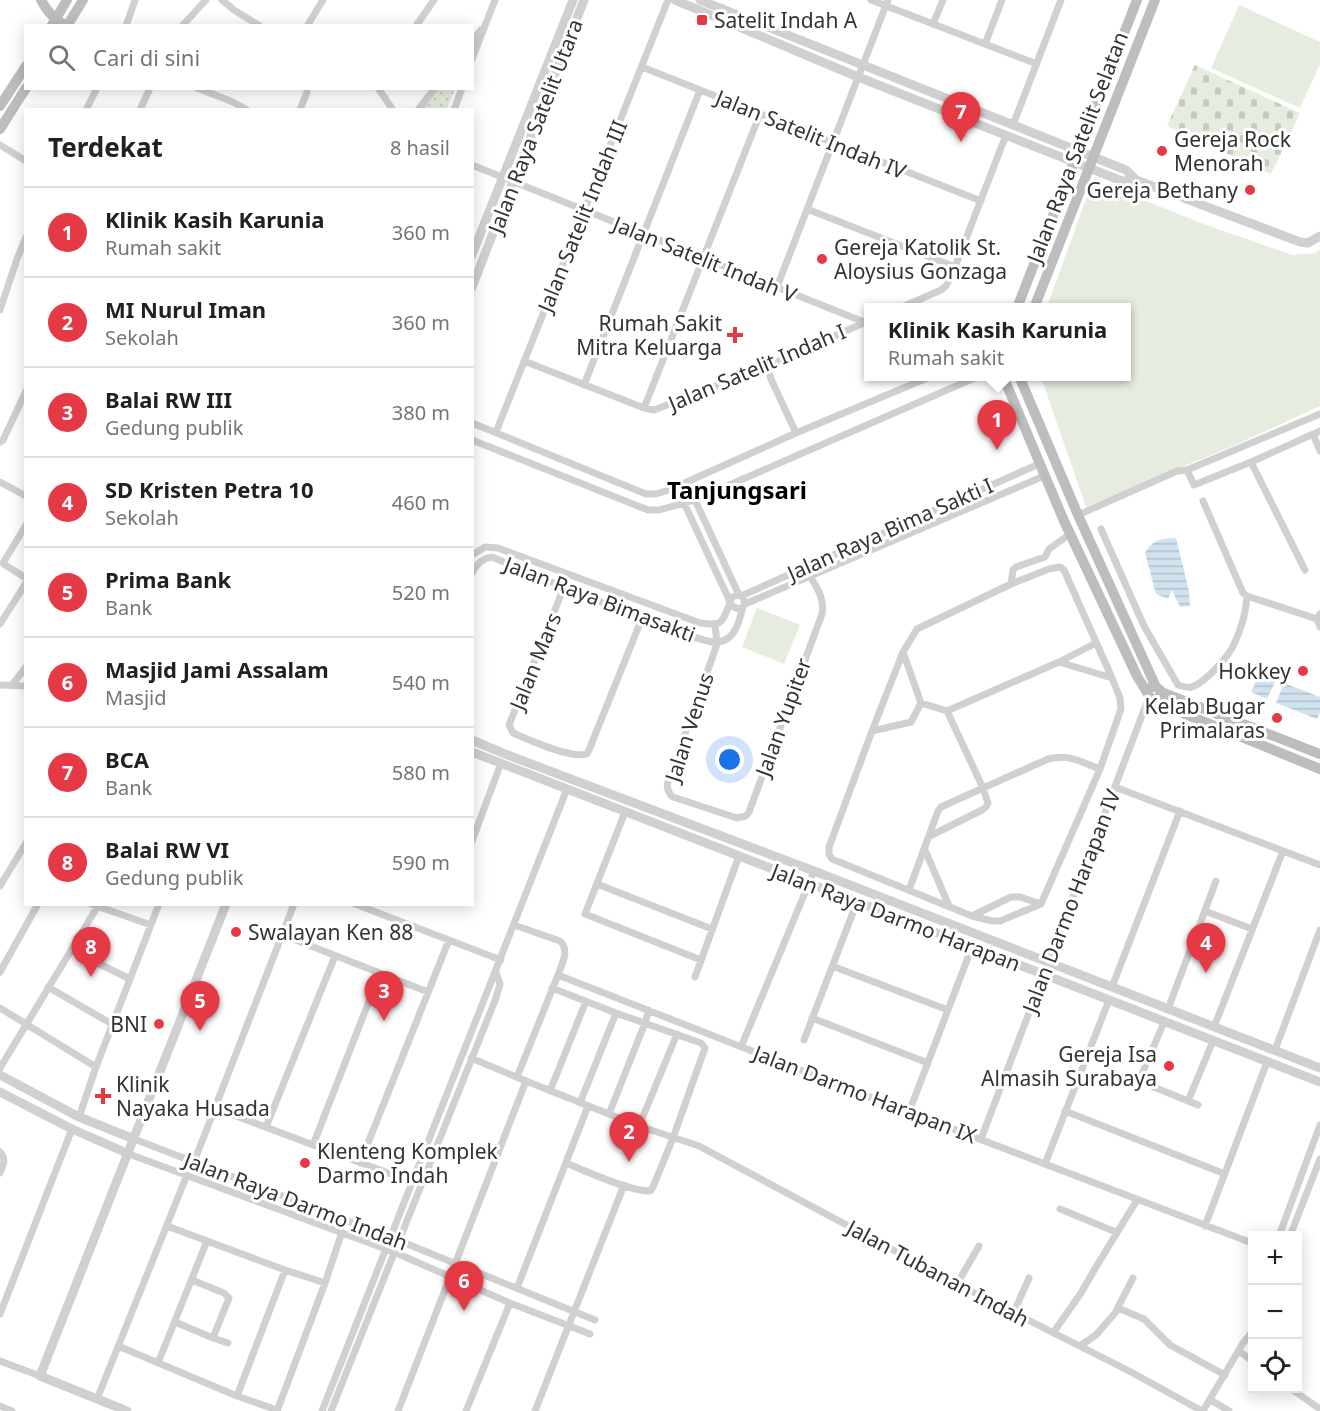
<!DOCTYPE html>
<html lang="id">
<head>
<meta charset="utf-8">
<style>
  :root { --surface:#fff; --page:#f2f2f2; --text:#202124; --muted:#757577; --line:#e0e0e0; --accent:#e63946 }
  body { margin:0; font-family:"Noto Sans",sans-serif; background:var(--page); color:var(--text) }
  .controls { position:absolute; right:18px; bottom:18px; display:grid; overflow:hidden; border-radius:0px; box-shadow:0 3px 15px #0003 }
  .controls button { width:54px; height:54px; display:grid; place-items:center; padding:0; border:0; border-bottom:2px solid var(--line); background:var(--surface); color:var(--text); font:30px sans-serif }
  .you { position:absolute; left:730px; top:760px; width:21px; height:21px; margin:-15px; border:4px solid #fff; border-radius:50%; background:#1a73e8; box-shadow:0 0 0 9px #1a73e833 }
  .badge { display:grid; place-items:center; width:39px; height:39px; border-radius:50%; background:var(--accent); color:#fff; font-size:20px; font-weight:700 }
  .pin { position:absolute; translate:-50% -50px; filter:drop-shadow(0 2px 3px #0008) }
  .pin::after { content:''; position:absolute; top:32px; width:21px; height:18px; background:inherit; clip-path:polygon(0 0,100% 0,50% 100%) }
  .popup { position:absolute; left:864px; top:303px; width:267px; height:78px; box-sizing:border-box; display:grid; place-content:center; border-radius:0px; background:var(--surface); filter:drop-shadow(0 2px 4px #0005); font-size:20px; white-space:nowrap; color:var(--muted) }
  .popup b { font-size:22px; color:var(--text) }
  .popup::after { content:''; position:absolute; left:50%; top:100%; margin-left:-12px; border:12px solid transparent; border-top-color:var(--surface) }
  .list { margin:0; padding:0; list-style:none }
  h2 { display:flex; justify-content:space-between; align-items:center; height:78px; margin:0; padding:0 24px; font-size:26px }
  h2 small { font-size:20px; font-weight:400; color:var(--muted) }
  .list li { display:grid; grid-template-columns:39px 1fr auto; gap:18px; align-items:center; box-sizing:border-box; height:90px; padding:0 24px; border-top:2px solid var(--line) }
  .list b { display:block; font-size:22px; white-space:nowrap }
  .list p { margin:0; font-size:20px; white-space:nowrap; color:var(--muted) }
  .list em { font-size:20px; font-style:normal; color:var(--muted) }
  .icon { flex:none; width:33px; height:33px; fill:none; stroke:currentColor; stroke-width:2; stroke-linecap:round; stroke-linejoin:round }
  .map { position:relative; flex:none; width:1320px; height:1411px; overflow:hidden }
  .search { position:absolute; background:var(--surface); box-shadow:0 3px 15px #0003; left:24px; top:24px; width:450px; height:66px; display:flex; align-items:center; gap:15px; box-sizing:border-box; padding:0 21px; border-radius:0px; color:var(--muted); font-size:22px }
  .panel { position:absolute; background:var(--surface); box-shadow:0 3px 15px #0003; left:24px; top:108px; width:450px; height:798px; border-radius:0px }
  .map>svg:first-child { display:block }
  .grass { fill:#e6ecdf }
  .cemetery { fill:url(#cemetery-stones) }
  .park { fill:url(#park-dots) }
  .water { fill:url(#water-rules) }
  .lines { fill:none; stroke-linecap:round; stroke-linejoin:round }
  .minor { stroke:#d0d0d0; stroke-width:7 }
  .tertiary { stroke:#d0d0d0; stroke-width:9 }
  .secondary { stroke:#bdbdbd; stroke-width:10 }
  .poi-dot { fill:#e63946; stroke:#fff; stroke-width:2 }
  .labels { text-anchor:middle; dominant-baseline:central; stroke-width:6; stroke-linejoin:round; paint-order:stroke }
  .poi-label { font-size:21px; fill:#333; stroke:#fff; text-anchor:start }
  .street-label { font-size:21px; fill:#333; stroke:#fff }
  .quarter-label { font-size:24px; font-weight:bold; fill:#000; stroke:#fff }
</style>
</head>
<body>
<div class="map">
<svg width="1320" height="1411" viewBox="0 0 1320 1411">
  <defs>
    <pattern id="cemetery-stones" width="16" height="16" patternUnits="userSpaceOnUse" patternTransform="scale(1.5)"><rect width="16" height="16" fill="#e6ecdf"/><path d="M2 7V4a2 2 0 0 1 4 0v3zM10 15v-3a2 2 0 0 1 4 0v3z" fill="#c6cbc0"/></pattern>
    <pattern id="park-dots" width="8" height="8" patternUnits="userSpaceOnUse" patternTransform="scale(1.5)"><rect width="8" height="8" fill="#e6ecdf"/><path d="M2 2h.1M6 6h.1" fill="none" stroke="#c6cbc0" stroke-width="1.8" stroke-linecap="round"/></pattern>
    <pattern id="water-rules" width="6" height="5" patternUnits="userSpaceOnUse" patternTransform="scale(1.5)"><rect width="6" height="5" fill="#cfe2ee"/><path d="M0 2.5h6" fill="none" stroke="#b2c2cd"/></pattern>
  </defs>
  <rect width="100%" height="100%" fill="#fff"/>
  <!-- grass -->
  <path class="grass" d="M1239,5L1320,42V64L1300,108L1211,68Z
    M1093,180L1209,226L1292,255L1316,253L1320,249V406L1235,445L1086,507L1041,377L1126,376V308L1047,307Z
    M757,608L800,625L784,664L742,647Z"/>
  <!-- cemetery -->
  <path class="cemetery" d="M1195,65L1300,113L1271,174L1167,126Z"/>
  <!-- park -->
  <path class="park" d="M438,89H455L447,109L422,110Z"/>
  <!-- water -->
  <path class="water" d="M1176,538L1189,591L1190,606L1180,607L1172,590L1168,599L1156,594L1145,553C1154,539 1159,539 1176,538Z
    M1261,671L1277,678L1267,699L1251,692Z
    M1284,683L1320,697V712L1317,719L1276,703Z"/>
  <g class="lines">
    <!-- minor -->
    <path class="minor" d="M222,0L234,10L260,26
      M871,0L1037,64
      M933,24L943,0
      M126,26L135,0
      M182,26L206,0
      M307,26L323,0
      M416,26L434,0
      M472,41L481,30
      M985,44L1002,0
      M472,59L495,0
      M642,67L981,201
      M197,88L233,102L247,110
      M378,88L393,110
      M86,110L97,88
      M140,110L150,88
      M300,110L307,92
      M418,110L435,88
      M454,110L462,88
      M1013,125L1061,0
      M0,145L26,161
      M472,165L864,322
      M807,209L955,267
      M777,287L888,0
      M900,308L941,290L946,286L955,267L1006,135
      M0,310L17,259L26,237
      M524,361L644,408L654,410L767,366L868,321
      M767,366L771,379L796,433
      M584,385L700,90
      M644,408L760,114
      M472,423L646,494H656L669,490L796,433L932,376
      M496,432L668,0
      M1313,434L1320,451
      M472,440L648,510H659L695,500L979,376
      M0,442L3,440L26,391
      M1251,462L1305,570
      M1187,470L1194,485L1251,462L1320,431
      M0,482L26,496
      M695,500L739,595
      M1203,501L1243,593L1247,596L1317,619
      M684,503L732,606L739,609L743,607C746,602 744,597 739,595L732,597L730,602
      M1078,515L1177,471L1187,470L1320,414
      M26,525L3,563L5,565L26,578
      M1101,529L1144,626L1178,685C1182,686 1188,688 1192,687C1206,682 1230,655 1235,642C1242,627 1246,612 1247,596
      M472,555L485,547L498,548L700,623C723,626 721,624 730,603
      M1060,567L1064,570L1112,678L1120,698L1121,709L1100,769L1041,904L1000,921H992L972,916L832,859L829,854V847L872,731L903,652L917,629L1011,584L1049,569Z
      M472,573C476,565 483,558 492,557C551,582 610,607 671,628C682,632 708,644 719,642C736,639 739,621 743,607
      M1011,584L1013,570L1016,567L1045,557L1049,549L1070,534
      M564,587L509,725L513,733C529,740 570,759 587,754L589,750L642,618
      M741,596L1039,464
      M745,604L1044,476
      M1320,614L1317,619L1320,627
      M0,624L26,583
      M715,625L717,643L715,650L669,779C666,786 667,792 673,797L737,818L746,816L749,812L822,614C825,599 817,588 810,576
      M903,652L921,703L947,711L1059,662L1096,643
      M1059,662L1112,678
      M0,685L26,686
      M12,685L26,667
      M872,731L911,722L921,703
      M1115,787L1320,865
      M625,812L585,914L701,960
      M930,836L982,810L986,807L988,803L983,788L947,711
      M472,841L501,763
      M925,850L949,906
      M597,884L712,929
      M0,886L26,843
      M909,890L938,811L941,807L1048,759C1070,754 1079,761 1100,769
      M91,904L151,925
      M355,904L501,960
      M1205,911L1252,929
      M972,916L1011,897H1020L1041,904
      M514,925L560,941C570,950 562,964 558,975L885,1103L1252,1243
      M283,935L428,992
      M71,950L130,979
      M832,966L948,1010
      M0,972L38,904
      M695,977L739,856
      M48,987L112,1024
      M1112,987L1180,811
      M552,988L616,1013L701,1043L705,1048L673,1138L653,1187L650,1191C631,1192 585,1171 566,1163
      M0,1008L96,1067
      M1168,1009L1216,881
      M812,1018L928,1063
      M1214,1027L1283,851
      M804,1040L857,902
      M741,1047L814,871
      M1275,1050L1320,930
      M471,1058L526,1081L639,1126L699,1146L957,1284L1131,1372L1202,1411
      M0,1068L99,904
      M517,1077L558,975
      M1134,1079L1198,1105
      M1139,1081L1164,1022
      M550,1091L586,1001
      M1188,1101L1213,1041
      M580,1103L616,1013
      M215,1108L412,1182
      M1065,1111L1225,1174
      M909,1112L972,947
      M609,1114L645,1023L649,1010
      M79,1117L96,1067L159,904
      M639,1126L677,1034
      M266,1127L335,956
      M134,1139L390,1237L595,1320
      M981,1139L1149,697
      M313,1145L380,973
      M0,1152C7,1159 3,1165 0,1173
      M129,1154L394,1252L510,1303L590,1334
      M194,1162L294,904
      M360,1163L449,940
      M1045,1164L1109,1000
      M1060,1209L1116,1232
      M167,1226L285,1270L325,1283
      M1205,1226L1267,1062
      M1279,1236L1320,1125
      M1290,1236L1320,1159
      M957,1284L979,1246
      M517,1288L588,1106
      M1118,1308L1144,1319L1170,1345L1225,1375
      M1014,1312L1029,1278
      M0,1314L72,1129
      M175,1322L213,1338L229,1298L224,1293L192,1280
      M1053,1333L1081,1293L1096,1267L1137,1200
      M213,1338L228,1343
      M118,1346L237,1396L277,1410
      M1080,1346L1096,1335L1115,1313L1133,1278
      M1239,1351L1252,1361
      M0,1361L40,1376
      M158,1363L207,1241
      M1290,1388L1320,1409
      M237,1396L285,1270
      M97,1399L187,1175
      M1211,1400L1229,1411
      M0,1406L12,1411
      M277,1411L325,1283L342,1232
      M322,1411L567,789
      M331,1411L496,998L500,984L496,972
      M398,1411L526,1081
      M466,1411L510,1303
      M535,1411L624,1185
      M1203,1411L1243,1343L1252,1332"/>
    <!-- tertiary -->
    <path class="tertiary" d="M675,0L858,77L1122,181L1136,180L1300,242L1308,243L1320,236
      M700,0L1126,170L1136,180
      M472,255L573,0
      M472,287L584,0
      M472,740L505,754L814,871L1320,1068
      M472,752L1320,1082
      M0,1075L79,1117L134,1139
      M0,1092L72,1129L129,1154
      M127,1411L40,1376L226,904"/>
    <!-- secondary -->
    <path class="secondary" d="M41,0C47,12 54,19 66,26
      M52,25L67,0
      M67,26L83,0
      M0,106L26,66
      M0,129L26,88
      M1017,308L1137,0
      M1034,308L1155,0
      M1003,376L1064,521L1137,676L1148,694
      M1019,376L1078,515L1156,687L1160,690C1162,696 1158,700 1151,699L1148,694V690L1152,686L1156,687
      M1161,692L1320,754
      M1155,700L1163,705L1320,769"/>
  </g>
  <!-- markers -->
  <g class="poi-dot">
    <rect x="696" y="14" width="12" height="12" rx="3"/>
    <circle cx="1162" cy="151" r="6"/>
    <circle cx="1250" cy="190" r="6"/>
    <circle cx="822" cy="259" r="6"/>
    <path d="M732 326h6v6h6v6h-6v6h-6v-6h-6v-6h6z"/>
    <circle cx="1303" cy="671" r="6"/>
    <circle cx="1277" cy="718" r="6"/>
    <circle cx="236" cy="932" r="6"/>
    <circle cx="159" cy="1024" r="6"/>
    <circle cx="1169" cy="1066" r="6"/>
    <path d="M100 1087h6v6h6v6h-6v6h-6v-6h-6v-6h6z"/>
    <circle cx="305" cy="1163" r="6"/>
  </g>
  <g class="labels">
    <!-- poi labels -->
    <g class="poi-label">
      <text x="714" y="20">Satelit Indah A</text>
      <text x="1174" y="139">Gereja Rock<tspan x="1174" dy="24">Menorah</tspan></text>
      <text x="1238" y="190" text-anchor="end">Gereja Bethany</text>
      <text x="834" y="247">Gereja Katolik St.<tspan x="834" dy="24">Aloysius Gonzaga</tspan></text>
      <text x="722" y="323" text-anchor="end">Rumah Sakit<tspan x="722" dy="24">Mitra Keluarga</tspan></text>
      <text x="1291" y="671" text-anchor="end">Hokkey</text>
      <text x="1265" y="706" text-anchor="end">Kelab Bugar<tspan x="1265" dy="24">Primalaras</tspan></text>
      <text x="248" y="932">Swalayan Ken 88</text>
      <text x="147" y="1024" text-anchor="end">BNI</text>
      <text x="1157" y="1054" text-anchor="end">Gereja Isa<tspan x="1157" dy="24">Almasih Surabaya</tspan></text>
      <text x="116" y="1084">Klinik<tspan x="116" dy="24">Nayaka Husada</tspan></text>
      <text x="317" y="1151">Klenteng Komplek<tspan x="317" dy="24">Darmo Indah</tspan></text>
    </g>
    <!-- street labels -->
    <g class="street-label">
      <text transform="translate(535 126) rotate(-69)">Jalan Raya Satelit Utara</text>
      <text transform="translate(811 134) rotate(22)">Jalan Satelit Indah IV</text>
      <text transform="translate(1077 147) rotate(-69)">Jalan Raya Satelit Selatan</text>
      <text transform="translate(582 216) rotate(-68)">Jalan Satelit Indah III</text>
      <text transform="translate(705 259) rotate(22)">Jalan Satelit Indah V</text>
      <text transform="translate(757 367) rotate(-23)">Jalan Satelit Indah I</text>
      <text transform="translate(890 529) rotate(-24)">Jalan Raya Bima Sakti I</text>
      <text transform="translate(600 599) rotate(21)">Jalan Raya Bimasakti</text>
      <text transform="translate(535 661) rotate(-68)">Jalan Mars</text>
      <text transform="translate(783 717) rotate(-70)">Jalan Yupiter</text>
      <text transform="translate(689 727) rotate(-72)">Jalan Venus</text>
      <text transform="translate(1071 901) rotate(-69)">Jalan Darmo Harapan IV</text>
      <text transform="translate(896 917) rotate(21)">Jalan Raya Darmo Harapan</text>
      <text transform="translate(865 1094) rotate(21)">Jalan Darmo Harapan IX</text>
      <text transform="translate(296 1201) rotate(21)">Jalan Raya Darmo Indah</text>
      <text transform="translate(938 1273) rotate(28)">Jalan Tubanan Indah</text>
    </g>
    <!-- quarter labels -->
    <g class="quarter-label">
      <text x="737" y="489">Tanjungsari</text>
    </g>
  </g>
</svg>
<div class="controls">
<button>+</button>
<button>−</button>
<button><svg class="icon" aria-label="locate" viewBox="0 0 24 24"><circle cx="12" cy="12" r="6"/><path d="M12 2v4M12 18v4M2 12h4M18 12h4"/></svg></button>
</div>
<div class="you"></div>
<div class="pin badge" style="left:997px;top:450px">1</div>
<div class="popup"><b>Klinik Kasih Karunia</b>Rumah sakit</div>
<div class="pin badge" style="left:629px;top:1162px">2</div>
<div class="pin badge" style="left:384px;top:1021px">3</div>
<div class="pin badge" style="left:1206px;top:973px">4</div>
<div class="pin badge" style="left:200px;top:1031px">5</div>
<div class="pin badge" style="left:464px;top:1311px">6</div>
<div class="pin badge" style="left:961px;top:142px">7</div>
<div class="pin badge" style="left:91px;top:977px">8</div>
<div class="search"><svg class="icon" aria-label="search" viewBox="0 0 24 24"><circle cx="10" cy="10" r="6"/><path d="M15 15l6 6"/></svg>Cari di sini</div>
<section class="panel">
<h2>Terdekat<small>8 hasil</small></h2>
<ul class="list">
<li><span class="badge">1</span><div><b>Klinik Kasih Karunia</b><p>Rumah sakit</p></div><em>360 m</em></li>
<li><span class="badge">2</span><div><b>MI Nurul Iman</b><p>Sekolah</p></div><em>360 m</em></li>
<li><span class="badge">3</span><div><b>Balai RW III</b><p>Gedung publik</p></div><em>380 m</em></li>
<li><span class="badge">4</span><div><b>SD Kristen Petra 10</b><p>Sekolah</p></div><em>460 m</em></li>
<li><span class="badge">5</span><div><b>Prima Bank</b><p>Bank</p></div><em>520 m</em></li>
<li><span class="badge">6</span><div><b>Masjid Jami Assalam</b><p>Masjid</p></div><em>540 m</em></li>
<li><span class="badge">7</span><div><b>BCA</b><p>Bank</p></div><em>580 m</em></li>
<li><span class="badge">8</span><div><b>Balai RW VI</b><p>Gedung publik</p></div><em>590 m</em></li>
</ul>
</section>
</div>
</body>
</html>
